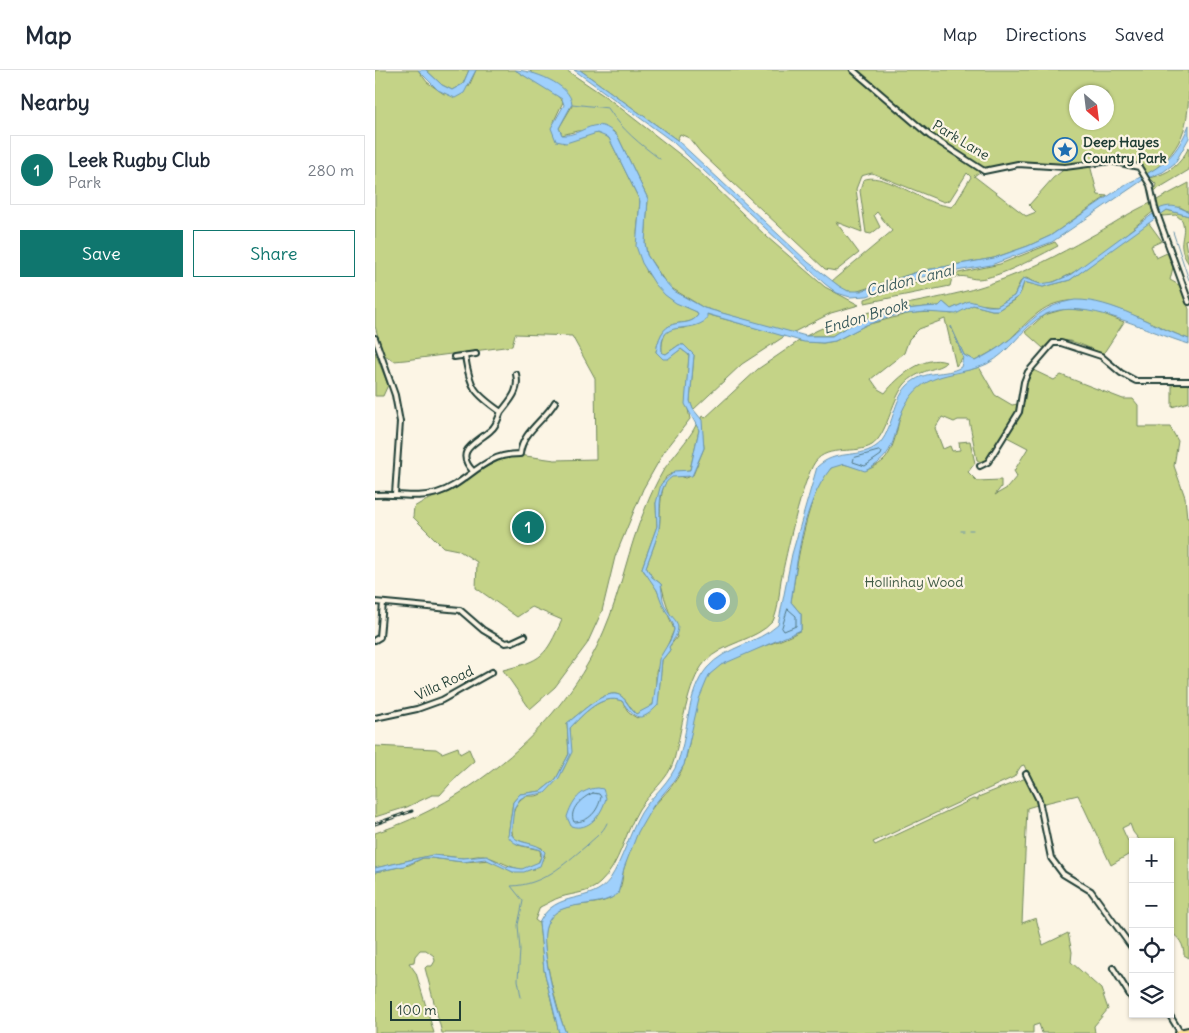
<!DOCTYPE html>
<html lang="en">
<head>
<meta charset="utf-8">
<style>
  :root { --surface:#fff; --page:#f6f6f7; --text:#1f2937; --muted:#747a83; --line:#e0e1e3; --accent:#0f766e }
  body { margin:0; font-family:Delius,sans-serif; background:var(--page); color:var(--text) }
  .controls { position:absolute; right:15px; bottom:15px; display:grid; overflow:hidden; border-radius:0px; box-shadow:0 1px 4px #0004 }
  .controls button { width:45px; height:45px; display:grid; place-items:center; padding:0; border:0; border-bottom:1px solid var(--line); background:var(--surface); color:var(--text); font:25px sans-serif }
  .compass { position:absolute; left:694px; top:15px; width:45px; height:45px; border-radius:50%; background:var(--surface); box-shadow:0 1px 4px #0004; rotate:152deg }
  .scale { position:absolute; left:15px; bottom:12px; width:71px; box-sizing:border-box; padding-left:5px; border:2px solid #1f3d34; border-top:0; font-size:14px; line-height:18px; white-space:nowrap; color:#1f3d34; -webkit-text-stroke:4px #fcf5e5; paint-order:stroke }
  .you { position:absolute; left:341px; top:530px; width:18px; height:18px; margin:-12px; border:4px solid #fff; border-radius:50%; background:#1a73e8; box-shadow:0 0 0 8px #1a73e833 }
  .badge { display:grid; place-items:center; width:32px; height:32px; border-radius:50%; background:var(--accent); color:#fff; font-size:16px; font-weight:700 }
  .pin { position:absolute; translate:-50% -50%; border:2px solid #fff; box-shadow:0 1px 5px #0006 }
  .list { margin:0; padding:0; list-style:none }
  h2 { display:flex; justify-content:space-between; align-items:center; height:65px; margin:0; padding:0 20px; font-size:21px }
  h2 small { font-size:16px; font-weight:400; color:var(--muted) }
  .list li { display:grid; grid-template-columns:32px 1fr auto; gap:15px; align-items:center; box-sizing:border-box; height:70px; margin:0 10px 10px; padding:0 10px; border:1px solid var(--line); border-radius:0px }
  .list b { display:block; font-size:19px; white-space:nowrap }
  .list p { margin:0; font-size:16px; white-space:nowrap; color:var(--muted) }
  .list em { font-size:16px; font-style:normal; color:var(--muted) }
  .actions { display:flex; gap:10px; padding:15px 20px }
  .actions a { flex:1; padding:11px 0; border:1px solid var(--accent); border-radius:0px; text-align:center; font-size:18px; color:var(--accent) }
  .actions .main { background:var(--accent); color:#fff }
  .icon { flex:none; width:28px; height:28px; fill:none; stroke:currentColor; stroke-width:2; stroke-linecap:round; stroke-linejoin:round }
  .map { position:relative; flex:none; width:814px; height:963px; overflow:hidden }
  header { display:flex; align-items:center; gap:30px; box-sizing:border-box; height:70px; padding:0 25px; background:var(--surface); border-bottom:1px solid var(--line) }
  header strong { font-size:24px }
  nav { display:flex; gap:28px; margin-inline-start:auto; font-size:18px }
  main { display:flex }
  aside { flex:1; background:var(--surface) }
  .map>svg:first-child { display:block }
  .green { fill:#c4d387; stroke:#72885e; fill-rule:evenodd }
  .water { fill:#9fd0fc; stroke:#6c95ac }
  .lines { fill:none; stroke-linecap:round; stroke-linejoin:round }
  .shore { stroke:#527884; stroke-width:1 }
  .stream { stroke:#6c95ac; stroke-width:1 }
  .minor-casing { stroke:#1f3d34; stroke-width:8 }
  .trunk-casing { stroke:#1f3d34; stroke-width:10 }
  .minor { stroke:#fcf5e5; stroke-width:4 }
  .trunk { stroke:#fdde96; stroke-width:6 }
  .rail-casing { stroke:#1f3d34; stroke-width:3 }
  .rail { stroke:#fcf5e5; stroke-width:1; stroke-dasharray:4; stroke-linecap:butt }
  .labels { text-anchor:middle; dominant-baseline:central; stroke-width:4.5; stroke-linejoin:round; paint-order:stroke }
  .street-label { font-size:14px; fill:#1f3d34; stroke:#fcf5e5 }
  .poi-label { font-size:14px; font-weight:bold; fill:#1f3d34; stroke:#fcf5e5; text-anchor:start }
  .park-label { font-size:14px; fill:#405b45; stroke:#fcf5e5 }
  .water-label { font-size:15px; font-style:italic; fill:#395a5c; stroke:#fcf5e5 }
</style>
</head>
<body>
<header>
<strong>Map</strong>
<nav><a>Map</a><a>Directions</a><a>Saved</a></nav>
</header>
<main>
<aside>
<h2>Nearby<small></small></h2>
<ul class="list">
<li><span class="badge">1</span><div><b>Leek Rugby Club</b><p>Park</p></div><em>280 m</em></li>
</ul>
<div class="actions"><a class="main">Save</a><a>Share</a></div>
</aside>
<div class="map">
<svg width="814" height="963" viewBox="0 0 814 963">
  <rect width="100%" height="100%" fill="#fcf5e5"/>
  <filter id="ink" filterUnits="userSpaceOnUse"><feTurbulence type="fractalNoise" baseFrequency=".02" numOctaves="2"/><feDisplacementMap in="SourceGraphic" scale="10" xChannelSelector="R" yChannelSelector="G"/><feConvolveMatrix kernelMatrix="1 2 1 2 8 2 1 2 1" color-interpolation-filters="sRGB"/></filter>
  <g filter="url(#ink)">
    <!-- green -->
    <path class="green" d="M0,0H43L52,12L69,24L94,16L101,0H140L180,23L188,32L179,51L188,73C204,69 220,56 234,68L265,131L262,163L272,203L296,229L322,242L323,245C312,262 288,239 281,282L293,288L306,279L314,285L311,329L315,349L289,382L268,419L240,487L227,541L212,574L180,617L155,639L128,600C168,590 170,587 187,550L157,537L142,547L101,518L102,492L83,480L68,477L38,447L39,437C55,426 73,426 88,413L87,410L136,384L180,390L221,389L220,308L197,266L140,264L137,276L30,290L19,291L8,284L0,256Z
      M51,0H94L88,14L77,20L67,15Z
      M154,0H191L234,29L312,90L392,167L450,217L484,235L456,243L417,263L329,238L293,216L272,185L270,173L273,129L243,67L238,61H202L187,65L184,58L197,36Z
      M205,0H814C814,49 814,76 772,105L767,96L736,89L715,95L722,122L723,125L732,126L675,166L653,176L619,188L545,201L480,222L469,220L457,211L517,161L502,142L499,145L505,157L496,164L491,163L485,121L488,110C505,101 542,128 560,133C565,135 570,135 576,137L580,134L596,107L592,103L575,130L569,132L497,103L486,106L481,119L487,162L461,152L484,183L461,201L450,199L326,83L314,68L305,64L302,70ZM702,22H732V52H702ZM643,93L691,98L678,108L654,135L661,142L651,146L599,106L609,99Z
      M814,77V100L779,121L781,114L775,108C795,103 805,95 814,77Z
      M814,113V142L805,137L783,141L780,131Z
      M776,133L779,141C756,159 693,216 666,214C661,213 656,210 651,208L645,212L639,226L622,236L590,233L576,239L569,233L564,236C527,238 488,245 457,266H431C489,234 558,235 620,212C653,201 683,185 713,168C734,157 754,142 776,133Z
      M792,140L814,146V169L810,170L814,194C799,173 813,166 807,150L801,145L787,146L786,143Z
      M773,152L787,171L776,176L781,188L792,183L798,197L795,210L804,215L814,239V269C771,254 706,209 663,243C653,250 645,260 635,269C625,278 612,284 600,291L589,285L576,257L588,287L581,296L570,249L544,259L534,269L529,283L496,309L503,319L510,323C523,307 549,284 571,292C565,300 542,299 529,315C516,332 512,365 497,375C481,385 453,374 440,392C427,411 411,485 406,510C404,523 404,538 398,551C381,571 348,572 330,592C312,612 306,664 299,690C294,709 274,723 264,739C250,762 245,795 225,813C215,823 199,823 186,827C179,829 172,834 165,837L160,850L164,853L169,900L184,963H67L50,898L52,896H57L60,891L59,886L51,880H45L40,886L39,892L34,893L41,903L59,963H0V802L34,795L48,788H56L88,792L116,790L138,802L159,799L170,787L167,778L139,769C134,759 137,736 146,729C152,723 158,728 164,725C167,724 171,720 173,718C192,702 197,682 195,658C208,644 227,623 247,631L254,643L262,648L283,632L287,590L295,580L294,577L302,567C297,548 290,533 286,514L277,507L271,497C275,485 281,472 284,460C287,445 280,395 310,408L318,405L329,378L326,348L327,346L330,348L383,299L424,271L448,273L460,271L491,255L536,243L563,242L577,244L598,235L617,240H623L639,230L646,222L649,212L668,217L695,210Z
      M680,172L683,176C664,186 624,208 603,209C592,209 592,204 577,208L575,216L490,233V229L542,212L625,194Z
      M690,239L721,241L749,252L728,284C709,276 684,261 668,278L650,262L669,245Z
      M331,244L410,266L367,294L318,340L315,331L319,285L309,275H304L291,284L287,283C286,274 288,265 294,259L309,258Z
      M0,282L13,315L8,326H0Z
      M604,297L620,325L637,335L643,334V341L613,389L606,392L602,390L594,350H583L579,352L567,347L560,358L568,379L575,376L577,381L585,380L584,372L595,371L600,393L593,402L602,411L626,410V417L620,425L632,418L642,406L639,401L653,378L630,366L646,343L652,312L658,300L679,310L686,305L748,329H758L763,335V357H795L803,371L799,396L810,427L812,448H814V888L809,885C809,875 804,867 795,862V772H766L758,762L755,754L747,758L758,782L736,795L703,725L666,734L649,695L646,696L639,707L498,772L500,775L598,729L603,730V727L651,708L662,735L652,738L647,853L661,848L668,875L693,863L697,882L696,892L726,919L733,939L719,956L720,963H667L664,954L658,956V963H191C183,945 166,878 170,860C178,821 231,845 244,820C248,813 247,805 249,798C254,781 261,764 269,749C281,730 302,716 309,694C318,668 317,624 335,604C354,582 402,576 426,560V544L416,532C420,506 434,403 462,395C471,392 482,399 492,400C498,397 506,394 511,388C529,362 516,333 552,311C567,302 587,303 604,297Z
      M797,314H814V332L797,337Z
      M322,352L324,360L315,400L300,402L291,407L281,433L282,456L267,498C270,504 274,506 277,511C280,514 298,555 299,560L281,602V631L270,641L261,644C255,639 252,630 246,626C231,616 204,645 192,653L194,684L181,709L166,721L145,724L138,732L133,766L143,775L165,780L166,787C154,815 124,787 108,786C101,785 95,788 88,788C82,788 75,786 69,786C46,785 22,794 0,798V763C95,733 190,654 229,561C246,522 253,478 270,439C275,426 281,413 288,401C296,388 319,364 322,352Z
      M0,676L61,679L67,683L83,677L85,684L94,679L99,691L83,705L65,725H57L32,737L0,747Z"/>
    <!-- water -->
    <path class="water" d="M43,0H51L67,15L77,20L88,14L94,0H101L89,23L80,28L63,20Z
      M140,0C156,0 196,14 197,34L184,58L187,65C208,67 221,41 243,67L273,129L270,173L272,185L286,207L299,221L329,238L431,266H457C488,245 527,238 564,236L568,232L576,239L594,231L613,236H622L639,226L648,208L665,214L679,212L695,205L786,138C797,134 804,137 814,142V146L792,140L695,210L668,217L649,212L644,226L623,240H617L598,235L581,244L550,242L522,245L491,255L460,271L448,273L429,272L332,244V249C315,266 283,246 287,283L291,284L304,275H309L319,285L315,331L318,339L327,350L329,378L317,406L297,407C279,419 288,445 283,463C280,474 275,486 271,497L277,507L286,514C287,519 287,525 288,530C295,554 314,548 294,577L295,580L287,590L283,635C266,653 260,650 247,631C227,623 208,644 195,658L197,682L184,708L170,723L150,726L145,729L139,738L136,764C143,776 161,770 170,782L165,796L149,802H138L110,789L88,792L56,788H48L29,796L0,802V798L57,785L88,788L112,786L130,796L147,799L164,792L167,784L165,780C153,775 140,778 133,766L138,732L145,724L166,721L181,709L194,684L192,653C204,645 231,616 246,626C252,631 255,639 261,644L278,635L284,589L296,569L299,560L298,553L288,536L282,520L267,498L282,456L281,433L286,414L300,401L315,400L324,360L310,334L314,285L306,279L293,289H288L281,282C288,239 312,262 323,245L322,242L301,233L290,225L280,214L267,193L261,176L265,131L234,68L222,63L191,73L181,71L176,58L189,35L187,29Z
      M199,0H205L302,70L433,192L464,216L473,221H486L545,201L619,188L653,176L675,166L751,114C783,99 800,90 814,55V68L800,93L788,102L768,110L677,172L616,195L547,207L492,226L475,227L462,223L450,214L298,72Z
      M700,230C737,229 779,257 814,269V274C774,263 708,225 669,245C647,257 635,283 612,294C586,306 556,301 537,325C513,354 530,382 490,401L469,394L456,398C427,435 423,487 416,532L426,544V560L346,595L334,605L324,629L309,695L299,711L278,736L263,762L249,798L243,824C227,836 203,832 185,840C177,844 171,853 170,862C167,883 182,943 191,963H184L169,900L164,853C181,818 216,836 235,809C248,789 254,764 266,743C277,725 296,712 303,691C314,662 311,623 332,598C351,576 382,574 403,555L417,484L442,397C461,379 481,389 500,377C517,367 517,332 532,316C550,298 570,307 586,297L588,287L576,256L589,285L600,291C612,285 624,278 634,270C658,250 667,235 700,230Z
      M223,718L228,719L231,728C227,744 214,762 196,756L192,747C197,731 205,719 223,718Z"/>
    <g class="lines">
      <!-- shore -->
      <path class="shore" d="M504,381L507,382L506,385L490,396L478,392L479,388Z
        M413,539L421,546V556L409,561L407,558Z
        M218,723L224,724L226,727C223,741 214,752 199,752C193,740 207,727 218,723Z"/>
      <!-- stream -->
      <path class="stream" d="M197,34L233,38C247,60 265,74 285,89
        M798,162L814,210
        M594,460H598
        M586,461H589
        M146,927L143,910L145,880L143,855L148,831L136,816C168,815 188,795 211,776C219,768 228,763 232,753"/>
      <defs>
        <path id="minor" d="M478,0L555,66L609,101L643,94L690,97L736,91L764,97L775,115L780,138L814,232
          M0,268L20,325L25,352L20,424
          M90,286C95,318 99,323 126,342C123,348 122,355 116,360C102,373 78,380 98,401
          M79,287L101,284
          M126,342C136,329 145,321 141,304
          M605,396L613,392L644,342L649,312L653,302L678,273H686L726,286L746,303L761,311H814
          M0,425C21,423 42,429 62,423C95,413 105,384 145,384C147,362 170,350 180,332
          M0,532L85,540L108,560L130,573L137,572L150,566
          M0,570L5,567L8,533
          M0,648L42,639L67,630L117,602
          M651,704L664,730L676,788L688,804L716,821L758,879
          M738,898L758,930
          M794,944L805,962"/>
        <path id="trunk" d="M804,963L814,961"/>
      </defs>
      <!-- minor casing -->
      <use href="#minor" class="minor-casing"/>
      <!-- trunk casing -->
      <use href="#trunk" class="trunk-casing"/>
      <!-- minor -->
      <use href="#minor" class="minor"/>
      <!-- trunk -->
      <use href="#trunk" class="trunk"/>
      <defs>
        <path id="rail" d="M0,754L37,741"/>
      </defs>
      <!-- rail casing -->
      <use href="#rail" class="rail-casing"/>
      <!-- rail -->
      <use href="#rail" class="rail"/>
    </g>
  </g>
  <!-- icons -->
  <defs>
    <symbol id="sight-ring" viewBox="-11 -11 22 22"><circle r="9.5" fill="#fcf5e5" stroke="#1f6fb2" stroke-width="1.5"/><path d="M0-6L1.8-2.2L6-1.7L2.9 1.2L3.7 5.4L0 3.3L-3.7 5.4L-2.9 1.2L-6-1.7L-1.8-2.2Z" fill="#1f6fb2"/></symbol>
  </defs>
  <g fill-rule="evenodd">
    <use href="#sight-ring" x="676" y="66" width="28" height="28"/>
  </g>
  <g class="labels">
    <!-- street labels -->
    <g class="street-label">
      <text transform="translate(586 70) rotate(31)">Park Lane</text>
      <text transform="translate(69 613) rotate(-25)">Villa Road</text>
    </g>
    <!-- poi labels -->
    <g class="poi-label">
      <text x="708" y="72">Deep Hayes<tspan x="708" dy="16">Country Park</tspan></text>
    </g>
    <!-- park labels -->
    <g class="park-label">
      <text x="539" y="512">Hollinhay Wood</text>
    </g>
    <!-- water labels -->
    <g class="water-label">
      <text transform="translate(535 210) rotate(-14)">Caldon Canal</text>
      <text transform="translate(490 246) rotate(-17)">Endon Brook</text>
    </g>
  </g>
</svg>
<div class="controls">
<button>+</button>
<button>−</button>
<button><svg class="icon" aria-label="locate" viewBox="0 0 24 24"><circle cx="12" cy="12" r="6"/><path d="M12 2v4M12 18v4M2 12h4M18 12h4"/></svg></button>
<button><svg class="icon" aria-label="layers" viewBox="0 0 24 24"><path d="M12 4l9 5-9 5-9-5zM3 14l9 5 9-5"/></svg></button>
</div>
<svg class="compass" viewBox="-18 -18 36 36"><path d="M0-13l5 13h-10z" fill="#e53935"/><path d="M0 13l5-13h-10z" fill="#747a83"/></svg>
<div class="scale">100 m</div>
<div class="you"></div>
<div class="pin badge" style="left:153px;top:457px">1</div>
</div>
</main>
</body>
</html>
